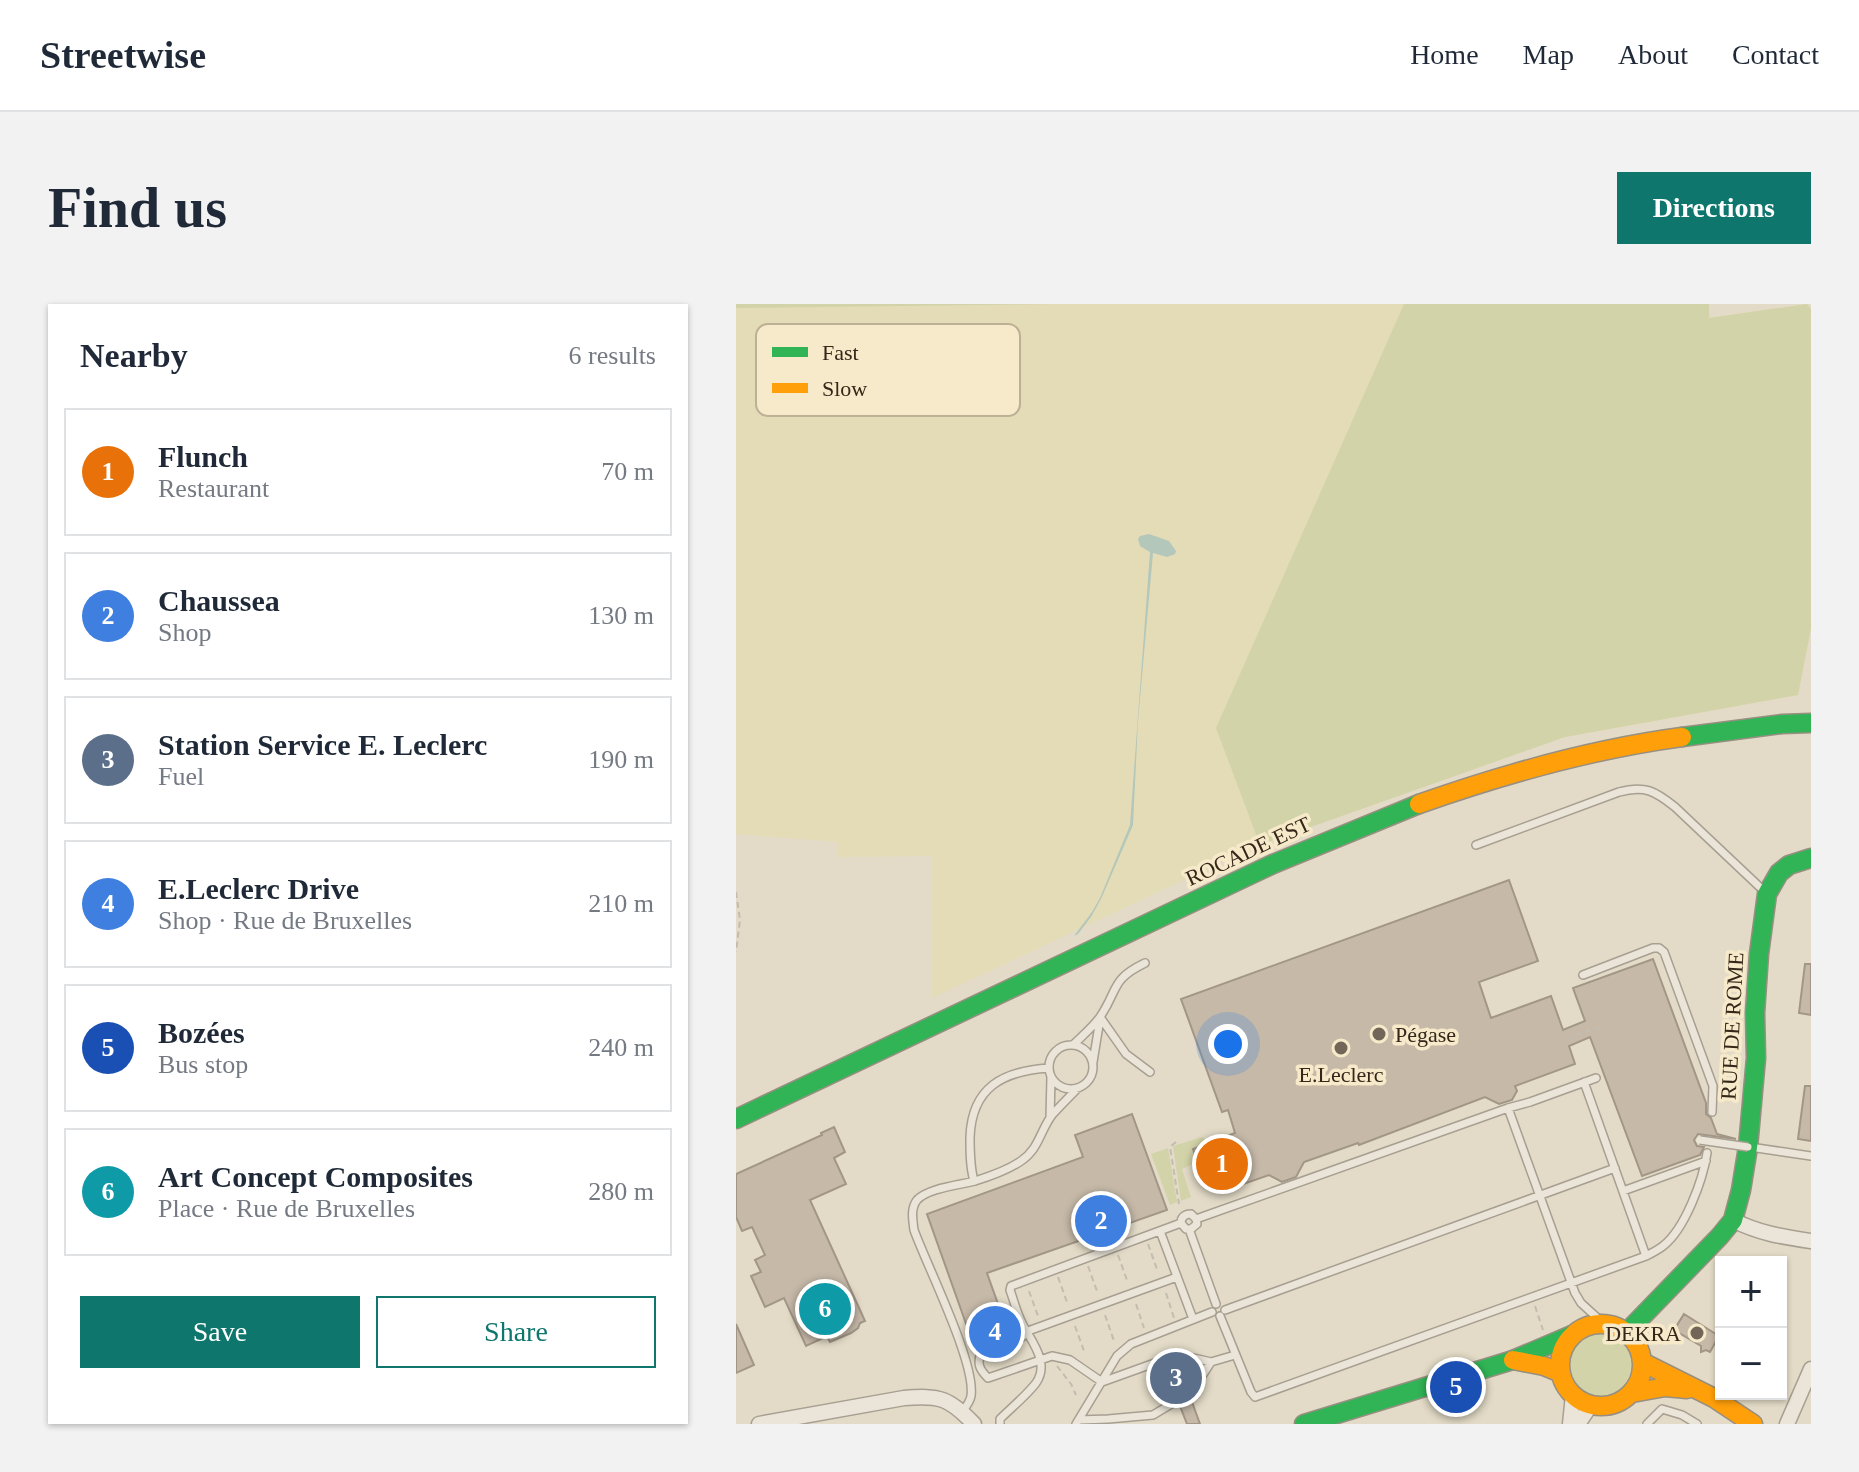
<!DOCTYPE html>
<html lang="en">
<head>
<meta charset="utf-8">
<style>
  :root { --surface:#fff; --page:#f2f2f3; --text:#1f2937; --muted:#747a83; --line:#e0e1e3; --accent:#0f766e }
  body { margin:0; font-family:"Times New Roman",serif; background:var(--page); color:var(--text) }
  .controls { position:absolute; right:24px; bottom:24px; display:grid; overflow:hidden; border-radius:0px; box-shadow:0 2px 6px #0004 }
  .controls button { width:72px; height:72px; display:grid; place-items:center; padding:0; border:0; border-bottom:2px solid var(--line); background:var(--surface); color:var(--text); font:40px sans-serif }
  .you { position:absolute; left:492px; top:740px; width:28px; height:28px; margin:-20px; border:6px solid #fff; border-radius:50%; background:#1a73e8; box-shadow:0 0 0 12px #1a73e833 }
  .badge { display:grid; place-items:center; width:52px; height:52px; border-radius:50%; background:var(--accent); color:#fff; font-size:26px; font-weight:700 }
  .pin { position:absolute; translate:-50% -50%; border:4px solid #fff; box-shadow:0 2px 8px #0006 }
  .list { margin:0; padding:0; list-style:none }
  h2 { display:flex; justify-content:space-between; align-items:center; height:104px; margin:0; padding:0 32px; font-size:34px }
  h2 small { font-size:26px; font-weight:400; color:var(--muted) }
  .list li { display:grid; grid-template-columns:52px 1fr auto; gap:24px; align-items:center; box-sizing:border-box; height:128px; margin:0 16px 16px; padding:0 16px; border:2px solid var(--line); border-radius:0px }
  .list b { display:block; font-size:30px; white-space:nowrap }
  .list p { margin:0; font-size:26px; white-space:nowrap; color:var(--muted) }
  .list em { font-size:26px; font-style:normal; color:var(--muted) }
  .actions { display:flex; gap:16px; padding:24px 32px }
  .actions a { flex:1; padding:18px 0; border:2px solid var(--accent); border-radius:0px; text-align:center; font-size:28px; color:var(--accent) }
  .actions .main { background:var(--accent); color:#fff }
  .map { position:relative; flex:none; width:1075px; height:1120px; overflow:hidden; border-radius:0px }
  header { display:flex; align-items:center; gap:48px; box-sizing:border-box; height:112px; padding:0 40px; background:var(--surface); border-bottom:2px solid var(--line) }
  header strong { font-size:38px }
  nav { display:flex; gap:44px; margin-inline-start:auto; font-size:28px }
  .intro { display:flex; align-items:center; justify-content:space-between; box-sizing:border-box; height:192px; padding:0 48px }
  h1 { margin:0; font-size:56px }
  .button { padding:20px 36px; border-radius:0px; background:var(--accent); color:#fff; font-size:28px; font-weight:700 }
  main { display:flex; gap:48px; padding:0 48px }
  aside { flex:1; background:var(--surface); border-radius:0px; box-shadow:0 2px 6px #0004 }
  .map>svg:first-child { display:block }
  .farmland { fill:#e4dcb6 }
  .green { fill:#d2d3a8 }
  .water { fill:#b3c7bb }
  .building { fill:#c6b9a8; stroke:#a29687; stroke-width:2 }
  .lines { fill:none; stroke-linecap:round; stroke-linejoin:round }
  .lane-casing { stroke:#a79f91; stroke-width:10 }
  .street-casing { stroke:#a79f91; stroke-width:17 }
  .fast-casing { stroke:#978f81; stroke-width:21 }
  .slow-casing { stroke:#978f81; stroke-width:21 }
  .path { stroke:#c3bcb1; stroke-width:2; stroke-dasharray:6 4; stroke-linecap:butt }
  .lane { stroke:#ebe5d9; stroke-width:7 }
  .street { stroke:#ebe5d9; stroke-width:14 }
  .fast { stroke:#30b455; stroke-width:18 }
  .slow { stroke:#ff9f0a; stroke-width:18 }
  .lane-bridge-casing { stroke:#a79f91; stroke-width:10; stroke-linecap:butt }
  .lane-bridge { stroke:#ebe5d9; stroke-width:7 }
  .poi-dot { fill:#716657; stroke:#f6eaca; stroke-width:3 }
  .labels { text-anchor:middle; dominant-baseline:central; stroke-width:7; stroke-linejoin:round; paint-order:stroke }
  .street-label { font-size:22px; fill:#34271a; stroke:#f6eaca }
  .poi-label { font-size:22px; fill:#34271a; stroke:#f6eaca; text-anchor:start }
  .key { fill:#f6eaca; stroke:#bcb095; stroke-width:2 }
  .key-label { font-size:22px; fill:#34271a }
</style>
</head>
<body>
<header>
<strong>Streetwise</strong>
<nav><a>Home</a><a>Map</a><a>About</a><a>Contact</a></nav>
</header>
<div class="intro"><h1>Find us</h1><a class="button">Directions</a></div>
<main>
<aside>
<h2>Nearby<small>6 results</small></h2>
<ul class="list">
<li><span class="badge" style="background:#e8710a">1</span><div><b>Flunch</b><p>Restaurant</p></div><em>70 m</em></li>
<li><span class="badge" style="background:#3f7fe0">2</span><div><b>Chaussea</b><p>Shop</p></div><em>130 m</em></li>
<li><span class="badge" style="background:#5c6f8a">3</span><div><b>Station Service E. Leclerc</b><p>Fuel</p></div><em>190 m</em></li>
<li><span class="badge" style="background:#3f7fe0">4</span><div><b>E.Leclerc Drive</b><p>Shop · Rue de Bruxelles</p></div><em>210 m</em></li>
<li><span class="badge" style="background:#1a4fb4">5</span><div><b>Bozées</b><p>Bus stop</p></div><em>240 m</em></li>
<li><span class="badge" style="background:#0f9aa8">6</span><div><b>Art Concept Composites</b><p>Place · Rue de Bruxelles</p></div><em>280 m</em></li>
</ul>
<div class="actions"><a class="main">Save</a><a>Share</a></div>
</aside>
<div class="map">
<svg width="1075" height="1120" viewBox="0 0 1075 1120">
  <rect width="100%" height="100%" fill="#e3dbc7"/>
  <!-- farmland -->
  <path class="farmland" d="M0,0H973V14L1071,0L1075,5V324L1062,391L829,433L523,541L196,694V552L102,553V538L0,530Z"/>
  <!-- green -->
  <path class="green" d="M0,0H322L0,4Z
    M668,0H973V14L1071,0L1075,5V324L1062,391L829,433L524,541L480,424Z
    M466,833L473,839L457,845L461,858L446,865L455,893L445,897L437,842Z
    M432,844L441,898L434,901L415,850Z
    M833 1061a31 31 0 1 1 62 0a31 31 0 1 1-62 0Z"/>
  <!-- water -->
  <path class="water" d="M413,230L433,237L440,247L439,250L431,253L417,249L402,417L397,521L365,595L355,613L342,630L338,632L356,608L364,594L394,521L414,248L404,242L402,235L404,232Z"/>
  <!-- building -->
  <path class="building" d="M773,576L802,657L743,678L755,714L815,692L827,726L849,717L837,684L917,655L970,799V810L975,814L981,830L1000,835L962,830L958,836L961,842L968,843L964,851L906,872L854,733L833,742L839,760L779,782L781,787L776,796L763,800L749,793L623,841L622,839L568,858L560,873L546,878L533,871L487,887L469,878L457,845L499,829L492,806L486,808L445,695Z
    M1069,660H1075V711L1063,709Z
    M1069,782H1075V837L1062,835Z
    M396,810L431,906L251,969L273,1031L243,1042L239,1045L191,910L347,853L339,831Z
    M98,823L109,848L98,854L110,880L74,896L129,1017L124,1019L122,1024L115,1029L94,1038L91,1032L70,1042L48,994L29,1003L15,972L25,968L19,956L29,951L16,923L6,927L0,913V870L86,831L85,829Z
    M948,1010L983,1032L974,1048L970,1046L965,1048V1042L938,1026Z
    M0,1020L18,1061L0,1069Z
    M433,1055L441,1058L450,1084L447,1092L440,1090L430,1062Z
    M448,1096L456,1098L464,1120H451L444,1102Z"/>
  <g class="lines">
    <defs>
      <path id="lane" d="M740,541L883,488C909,481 919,487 939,503L1029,588
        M847,671L917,644H923L928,648L977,782L976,808
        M364,713L390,750L414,768
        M337,741C346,732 357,723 364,713C383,685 374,676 409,659
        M313 763a22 22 0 1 1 44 0a22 22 0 1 1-44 0Z
        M357,758L364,715
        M848,778L910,952
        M772,804L794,798L860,774
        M314,814L315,773
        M1014,843L1075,852
        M238,877C234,863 234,848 234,833C236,783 267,767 313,764
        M887,887L970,857
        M460,915L772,804L839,989L845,999L867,1019
        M453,925L480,1000
        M424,927L457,1015
        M489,1006L879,864
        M484,1012L515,1088L519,1093L910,952C916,949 922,946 927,942C949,925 967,876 971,849
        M439,1052H449L475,1058
        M427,1056L366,1078L334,1056L316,1052L252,1074C243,1065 241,1060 245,1048L286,1033L292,1027L441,973
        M453,1092L475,1058L499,1051
        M226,1108C230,1103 234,1098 235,1092C240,1059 191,962 178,926C177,917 174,905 181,896C192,884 224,881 239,877C255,872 272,866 285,857C303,845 304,827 316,811C324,802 333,793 342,784
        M343,1116L372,1115L417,1111L442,1096
        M264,1120V1115C276,1103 290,1092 300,1079C314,1059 296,1038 287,1021C281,1010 278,997 274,986L275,982L445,919C445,913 449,910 455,910L460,915L461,920L455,925H450L445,919
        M340,1120L381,1052L395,1040L476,1008
        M911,1120L926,1105L946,1111L961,1120"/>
      <path id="street" d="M997,916C1022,929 1047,933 1075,937
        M23,1120L168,1094C204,1091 213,1094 238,1120
        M834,1120L837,1091
        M842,1120L855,1101
        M1051,1120L1075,1065"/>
      <path id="fast" d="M946,433L1046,420L1075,419
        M0,815L537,560L683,500
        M891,1028L984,932L997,916L1005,886L1012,843L1020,754L1019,709L1023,650L1031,590L1043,569L1053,561L1075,554
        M568,1120L777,1056L836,1031"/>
      <path id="slow" d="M683,500C768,470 856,445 946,433
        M824 1061a41 41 0 1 1 82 0a41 41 0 1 1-82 0Z
        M777,1056L808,1062L825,1069
        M906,1058L978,1094L1017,1120
        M896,1089L929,1083L951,1085"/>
    </defs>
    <!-- lane casing -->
    <use href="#lane" class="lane-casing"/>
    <!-- street casing -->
    <use href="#street" class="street-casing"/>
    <!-- fast casing -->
    <use href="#fast" class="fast-casing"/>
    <!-- slow casing -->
    <use href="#slow" class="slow-casing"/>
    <!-- path -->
    <path class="path" d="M0,588L4,616L0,648
      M830,734L865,723
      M440,838L434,843L443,900
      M412,940L422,968
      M382,951L392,979
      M352,962L362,990
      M322,973L332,1001
      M293,987L302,1012
      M430,989L438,1014
      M400,1000L408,1024
      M799,1002L807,1026
      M369,1011L378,1037
      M339,1022L348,1047
      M321,1062L335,1080L340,1091"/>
    <!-- lane -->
    <use href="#lane" class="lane"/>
    <!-- street -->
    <use href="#street" class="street"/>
    <!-- fast -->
    <use href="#fast" class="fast"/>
    <!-- slow -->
    <use href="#slow" class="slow"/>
    <defs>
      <path id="lane-bridge" d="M964,836L1012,843"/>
    </defs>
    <!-- lane-bridge casing -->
    <use href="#lane-bridge" class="lane-bridge-casing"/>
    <!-- lane-bridge -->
    <use href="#lane-bridge" class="lane-bridge"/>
  </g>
  <!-- markers -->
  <g class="poi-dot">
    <circle cx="643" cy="730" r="8"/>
    <circle cx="605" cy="744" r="8"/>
    <circle cx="961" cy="1029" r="8"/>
  </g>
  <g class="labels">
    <!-- street labels -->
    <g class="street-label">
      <text transform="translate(512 547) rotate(-25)">ROCADE EST</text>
      <text transform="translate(996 722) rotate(-87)">RUE DE ROME</text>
    </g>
    <!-- poi labels -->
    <g class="poi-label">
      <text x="659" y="730">Pégase</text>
      <text x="605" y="770" text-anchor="middle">E.Leclerc</text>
      <text x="945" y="1029" text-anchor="end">DEKRA</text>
    </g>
  </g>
  <!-- legend -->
  <rect x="20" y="20" width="264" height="92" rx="12" class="key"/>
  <rect x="36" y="43" width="36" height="10" fill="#30b455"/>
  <rect x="36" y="79" width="36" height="10" fill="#ff9f0a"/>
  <g class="key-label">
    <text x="86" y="56">Fast</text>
    <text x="86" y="92">Slow</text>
  </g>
</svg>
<div class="controls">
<button>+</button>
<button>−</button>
</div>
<div class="you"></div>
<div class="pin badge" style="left:486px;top:860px;background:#e8710a">1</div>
<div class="pin badge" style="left:365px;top:917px;background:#3f7fe0">2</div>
<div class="pin badge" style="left:440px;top:1074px;background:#5c6f8a">3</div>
<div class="pin badge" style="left:259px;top:1028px;background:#3f7fe0">4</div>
<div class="pin badge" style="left:720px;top:1083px;background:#1a4fb4">5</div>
<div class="pin badge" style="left:89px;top:1005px;background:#0f9aa8">6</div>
</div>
</main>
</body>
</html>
